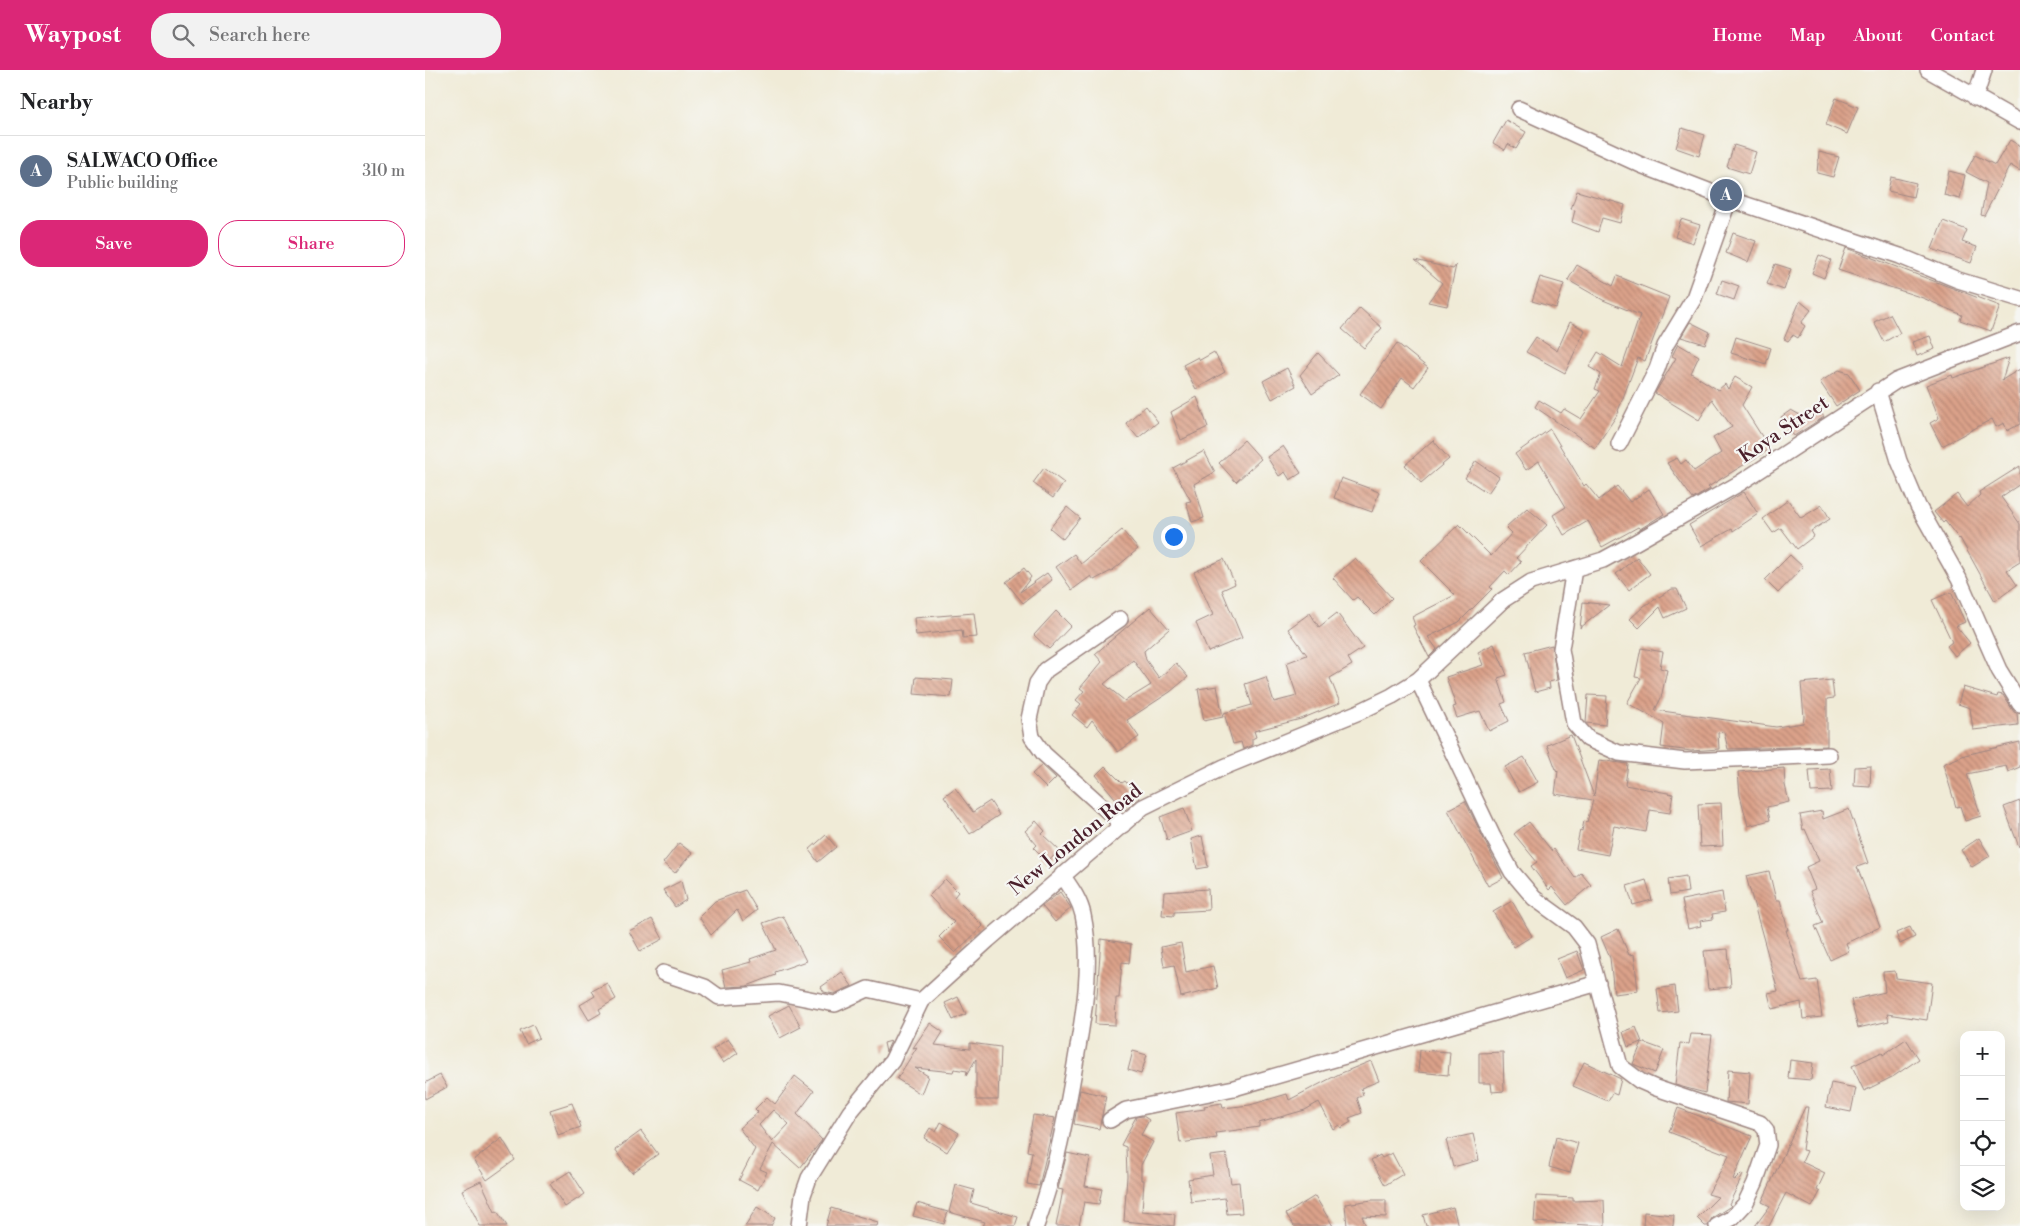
<!DOCTYPE html>
<html lang="en">
<head>
<meta charset="utf-8">
<style>
  :root { --surface:#fff; --page:#f2f2f2; --text:#202124; --muted:#757577; --line:#e0e0e0; --accent:#db2777 }
  body { margin:0; font-family:"Libre Bodoni",serif; background:var(--page); color:var(--text) }
  .controls { position:absolute; right:15px; bottom:15px; display:grid; overflow:hidden; border-radius:10px; box-shadow:0 5px 20px #0002 }
  .controls button { width:45px; height:45px; display:grid; place-items:center; padding:0; border:0; border-bottom:1px solid var(--line); background:var(--surface); color:var(--text); font:25px sans-serif }
  .you { position:absolute; left:748px; top:466px; width:18px; height:18px; margin:-12px; border:4px solid #fff; border-radius:50%; background:#1a73e8; box-shadow:0 0 0 8px #1a73e833 }
  .badge { display:grid; place-items:center; width:32px; height:32px; border-radius:50%; background:var(--accent); color:#fff; font-size:16px; font-weight:700 }
  .pin { position:absolute; translate:-50% -50%; border:2px solid #fff; box-shadow:0 1px 5px #0006 }
  .list { margin:0; padding:0; list-style:none }
  h2 { display:flex; justify-content:space-between; align-items:center; height:65px; margin:0; padding:0 20px; font-size:21px }
  h2 small { font-size:16px; font-weight:400; color:var(--muted) }
  .list li { display:grid; grid-template-columns:32px 1fr auto; gap:15px; align-items:center; box-sizing:border-box; height:70px; padding:0 20px; border-top:1px solid var(--line) }
  .list b { display:block; font-size:19px; white-space:nowrap }
  .list p { margin:0; font-size:16px; white-space:nowrap; color:var(--muted) }
  .list em { font-size:16px; font-style:normal; color:var(--muted) }
  .actions { display:flex; gap:10px; padding:15px 20px }
  .actions a { flex:1; padding:11px 0; border:1px solid var(--accent); border-radius:20px; text-align:center; font-size:18px; color:var(--accent) }
  .actions .main { background:var(--accent); color:#fff }
  .icon { flex:none; width:28px; height:28px; fill:none; stroke:currentColor; stroke-width:2; stroke-linecap:round; stroke-linejoin:round }
  .map { position:relative; flex:none; width:1595px; height:1156px; overflow:hidden }
  header { display:flex; align-items:center; gap:30px; box-sizing:border-box; height:70px; padding:0 25px; background:var(--accent); color:#fff }
  header strong { font-size:24px }
  nav { display:flex; gap:28px; margin-inline-start:auto; font-size:18px }
  .search { width:350px; height:45px; background:var(--page); display:flex; align-items:center; gap:12px; box-sizing:border-box; padding:0 18px; border-radius:20px; color:var(--muted); font-size:19px }
  main { display:flex }
  aside { flex:1; background:var(--surface) }
  .map>svg:first-child { display:block }
  .building { fill:url(#building-back-hatch); fill-rule:evenodd }
  .lines { fill:none; stroke-linecap:round; stroke-linejoin:round }
  .minor-casing { stroke:#9d8581; stroke-width:18 }
  .minor { stroke:#fff; stroke-width:15 }
  .labels { text-anchor:middle; dominant-baseline:central; stroke-width:4.5; stroke-linejoin:round; paint-order:stroke }
  .street-label { font-size:20px; fill:#4a1f2b; stroke:#f6f6f2 }
</style>
</head>
<body>
<header>
<strong>Waypost</strong>
<div class="search"><svg class="icon" aria-label="search" viewBox="0 0 24 24"><circle cx="10" cy="10" r="6"/><path d="M15 15l6 6"/></svg>Search here</div>
<nav><a>Home</a><a>Map</a><a>About</a><a>Contact</a></nav>
</header>
<main>
<aside>
<h2>Nearby<small></small></h2>
<ul class="list">
<li><span class="badge" style="background:#5c6f8a">A</span><div><b>SALWACO Office</b><p>Public building</p></div><em>310 m</em></li>
</ul>
<div class="actions"><a class="main">Save</a><a>Share</a></div>
</aside>
<div class="map">
<svg width="1595" height="1156" viewBox="0 0 1595 1156">
  <defs>
    <pattern id="building-back-hatch" width="6" height="6" patternUnits="userSpaceOnUse" patternTransform="scale(1.25)"><rect width="6" height="6" fill="#dba28a"/><path d="M-1 5l2 2M0 0l6 6M5-1l2 2" fill="none" stroke="#b48371"/></pattern>
  </defs>
  <rect width="100%" height="100%" fill="#f6f6f2"/>
  <filter id="ink" filterUnits="userSpaceOnUse"><feTurbulence type="fractalNoise" baseFrequency=".02" numOctaves="2"/><feDisplacementMap in="SourceGraphic" scale="10" xChannelSelector="R" yChannelSelector="G"/><feConvolveMatrix kernelMatrix="1 2 1 2 8 2 1 2 1" color-interpolation-filters="sRGB"/></filter>
  <filter id="wash" filterUnits="userSpaceOnUse"><feTurbulence type="fractalNoise" baseFrequency=".0096" numOctaves="4" result="noise"/><feDisplacementMap in="SourceGraphic" scale="20" xChannelSelector="R" yChannelSelector="G"/><feGaussianBlur stdDeviation="1.12" result="paint"/><feColorMatrix in="noise" values="0 0 0 0 0 0 0 0 0 0 0 0 0 0 0 0 0 1.4 0 .05"/><feComposite in="paint" operator="in"/></filter>
  <g filter="url(#wash)">
    <rect width="100%" height="100%" fill="#f0ebd7"/>
    <g id="blocks">
      <!-- building -->
      <path class="building" d="M1411,28L1433,37L1422,64L1401,55Z
        M1081,50L1101,62L1091,79L1083,74L1080,80L1068,73Z
        M1257,58L1280,65L1274,86L1251,78Z
        M1585,70L1595,76V101L1585,95L1559,146L1556,145L1562,113L1541,102L1550,85L1570,95Z
        M1309,75L1331,82L1324,104L1302,97Z
        M1394,82L1414,87L1408,107L1392,103Z
        M1524,101L1540,105L1535,129L1519,125Z
        M1466,107L1491,113L1488,127L1463,121Z
        M1152,121L1200,135L1195,153L1177,148L1173,162L1147,152L1150,140L1146,139Z
        M1256,149L1275,155L1268,173L1250,167Z
        M1518,151L1542,160L1537,172L1552,177L1546,193L1507,179Z
        M1308,163L1331,171L1323,192L1301,183Z
        M1421,178L1575,236L1566,261L1535,250L1537,245L1498,228L1413,200Z
        M1394,185L1406,190L1399,208L1387,203Z
        M990,190L1028,199L1031,195L1022,236L1003,232L1017,213Z
        M1350,194L1366,199L1359,220L1342,214Z
        M1152,195L1188,216L1192,206L1244,227L1220,291L1213,288L1193,341L1194,342L1170,378L1110,337L1114,330L1136,343L1139,339L1156,349L1175,321L1170,319L1176,304L1164,297L1173,282L1197,297L1215,245L1178,230L1143,210Z
        M1115,207L1139,214L1131,238L1107,231Z
        M1297,210L1314,216L1309,230L1292,224Z
        M1375,231L1386,240L1376,253L1380,256L1373,268L1368,265L1363,271L1359,269Z
        M935,238L957,258L939,278L917,259Z
        M1465,244L1475,263L1459,272L1449,252Z
        M1145,252L1160,260L1140,303L1101,282L1111,267L1132,281Z
        M1265,252L1285,262L1280,274L1256,267Z
        M1505,266L1510,279L1492,286L1487,272Z
        M1311,267L1346,278L1341,294L1306,283Z
        M972,273L1003,298L989,317L977,308L956,339L935,324Z
        M1253,274L1274,286L1266,303L1293,320L1300,314L1303,319L1310,307L1327,317L1317,335L1345,379L1307,402L1283,417L1285,419L1268,429L1242,393L1252,388L1256,394L1261,390L1269,401L1296,383L1288,368L1307,357L1287,329L1274,350L1230,323L1251,288L1247,286Z
        M789,282L800,302L771,319L758,295L773,287L775,290Z
        M893,283L914,305L887,324L875,305Z
        M1584,288L1577,310L1595,299V354L1582,361L1579,353L1571,357L1567,349L1517,376L1505,353L1514,348L1501,315L1527,305L1528,308Z
        M862,298L871,316L847,329L838,311Z
        M1414,300L1424,303L1435,320L1411,336L1395,312Z
        M772,327L783,357L756,370L746,342Z
        M721,336L733,352L713,368L701,353Z
        M1393,338L1399,347L1369,366L1356,347L1366,340L1384,350L1381,346Z
        M1125,359L1159,416L1161,414L1174,430L1192,416L1205,432L1224,419L1239,444L1215,459L1213,457L1177,477L1163,451L1139,465L1128,445L1141,437L1114,391L1101,400L1090,384Z
        M819,370L836,389L811,412L794,393Z
        M1008,370L1024,389L996,413L980,395Z
        M858,376L876,403L865,410L860,402L854,406L842,387Z
        M779,381L790,402L769,414L779,448L767,452L761,432L766,431L748,398Z
        M1051,391L1074,407L1063,423L1040,408Z
        M1595,396V414L1576,427L1595,454V492L1582,500L1592,515L1570,531L1535,468L1534,469L1520,451L1518,453L1509,442L1532,424L1542,437L1555,425L1554,422Z
        M619,398L639,413L628,428L608,413Z
        M916,408L954,422L947,442L909,428Z
        M1319,422L1333,444L1308,461L1307,459L1276,476L1264,455Z
        M1363,430L1376,448L1397,435L1405,449L1386,461L1389,466L1372,479L1356,458L1348,463L1338,449Z
        M642,437L655,448L638,469L625,458Z
        M1102,438L1122,455L1091,488L1096,492L1084,505L1080,501L1065,517L1067,519L1034,552L1003,567L1012,579L1004,587L988,556L990,555L987,547L1030,525L996,491L1034,454L1066,486L1087,463L1081,457Z
        M697,460L713,479L688,500L669,510L666,506L647,520L631,497L649,484L656,494Z
        M1365,485L1378,497L1353,523L1340,510Z
        M1212,487L1225,504L1204,520L1191,504Z
        M930,488L967,528L950,545L932,527L928,530L908,508Z
        M799,489L810,514L797,520L817,568L783,582L771,553L788,545L769,502Z
        M599,498L606,507L595,522L622,503L627,510L598,533L581,512Z
        M1247,519H1252L1261,538L1240,548L1235,537L1214,558L1205,549L1219,536Z
        M1526,522L1540,552L1531,556L1545,573L1530,586L1522,576L1527,572L1507,530Z
        M1158,532L1184,535L1155,558Z
        M725,537L744,559L719,581L721,590L734,608L751,593L763,607L745,622L702,650L714,667L693,682L667,650L662,657L647,645L656,634L651,630L659,621L655,618L677,592L670,584ZM708,590L726,615L700,631L679,614Z
        M631,541L646,556L624,579L609,565Z
        M549,543L552,567L538,568L537,560L491,565L489,548Z
        M885,543L894,557L912,543L938,578L923,588L927,595L905,608L915,633L876,649L829,661L831,667L827,669V675L818,679L816,672L808,674L799,643L827,635L820,614L841,607L849,632L872,626L861,593L882,585L863,559Z
        M1069,574L1082,605L1073,608L1081,632L1076,634L1084,651L1064,661L1055,641L1032,648L1028,637L1031,636L1021,607L1058,595L1053,582Z
        M1127,575L1132,610L1124,612L1125,618L1110,622L1100,582Z
        M1216,578L1238,582L1235,598L1242,600L1236,628L1230,640L1351,657L1378,653L1379,647L1376,613L1407,610L1409,628L1402,629V676L1303,679L1299,662L1293,663L1294,679L1266,681L1236,677L1239,653L1202,633L1216,608L1210,607Z
        M491,607L528,610L526,627L489,624Z
        M792,616L798,647L779,651L773,619Z
        M1538,617L1572,627L1573,624L1578,625L1589,642L1592,643L1593,655L1548,660L1545,638L1533,634Z
        M1163,625L1182,626L1180,655L1161,653Z
        M1146,665L1169,726L1174,690L1203,694L1200,715L1248,724L1245,743L1225,740L1221,762L1189,756L1183,785L1151,779L1155,760L1157,761L1159,751L1162,752L1168,730L1130,724L1133,701L1132,702L1122,675Z
        M1595,672V697L1583,702L1581,696L1542,704L1556,746L1540,751L1535,736L1531,737L1518,694L1540,685Z
        M1099,687L1113,712L1094,722L1080,697Z
        M617,695L631,708L621,718L607,704Z
        M680,696L697,713L700,711L715,728L700,740L671,705Z
        M1446,696L1445,717L1429,716L1430,697Z
        M1359,698L1360,715L1364,732L1342,737L1345,750L1323,756L1315,725L1313,702Z
        M1405,699L1407,721L1386,722L1384,700Z
        M530,718L548,742L565,731L574,745L545,764L519,726Z
        M1040,731L1078,808L1063,816L1023,740Z
        M1595,731V776L1594,777L1579,737Z
        M1296,733L1298,776L1275,777L1273,734Z
        M759,738L767,761L742,770L735,747Z
        M1424,739L1443,793L1432,797L1455,857L1421,873L1424,881L1405,890L1390,856L1398,853L1385,821L1390,819L1381,797L1394,791L1380,759L1378,760L1375,745L1397,741L1398,749Z
        M611,751L620,761L617,764L634,780L623,792L609,778L612,775L600,761Z
        M1104,752L1127,781L1129,779L1150,808L1156,803L1166,815L1142,835L1127,817L1124,820L1106,796L1112,792L1089,764Z
        M401,765L411,777L393,792L384,780Z
        M777,766L783,797L772,799L766,769Z
        M1554,768L1565,786L1547,797L1536,780Z
        M254,773L267,783L250,803L238,793Z
        M1344,801L1351,830H1355L1363,860H1361L1377,912L1392,910L1397,947L1378,949L1376,932L1347,939L1343,923L1353,921L1321,806Z
        M1261,806L1263,822L1245,825L1243,809Z
        M520,809L533,822L529,827L558,856L530,883L514,867L529,852L504,826Z
        M1221,810L1227,830L1208,835L1202,816Z
        M256,811L261,830L250,837L238,820Z
        M783,819L784,840L749,842V846L737,845L739,822Z
        M320,820L332,840L318,851L312,840L286,865L274,847L290,831Z
        M635,822L646,838L630,852L617,836Z
        M1297,822L1300,842L1287,844L1288,849L1275,851L1276,856L1263,859L1257,830Z
        M1087,831L1107,866L1089,877L1068,842Z
        M358,846L381,891L350,902L351,905L322,916L301,917L297,900L326,892L325,889L351,880L338,853Z
        M227,849L238,869L215,881L204,861Z
        M1485,857L1490,867L1475,874L1471,863Z
        M1193,859L1204,885L1209,884L1213,921L1189,924L1185,888L1176,867Z
        M676,869L706,874L704,893L697,892L694,928H691L690,955L670,954Z
        M756,873L761,902L788,896L793,918L756,927L749,895L739,897L736,877Z
        M1303,879L1306,917L1283,919L1279,881Z
        M1152,881L1159,900L1140,908L1132,889Z
        M1470,901L1471,908L1507,913L1502,950L1462,944L1464,951L1433,958L1426,930L1460,922L1458,902Z
        M417,902L427,916L409,924L399,922L396,917Z
        M182,913L191,929L174,939L176,943L164,950L155,935L170,926L167,921Z
        M1250,916L1253,941L1235,943L1232,919Z
        M533,927L541,944L528,950L520,933Z
        M364,935L376,957L355,968L343,946Z
        M505,953L518,962L510,975L545,979V973L575,977L573,1030H551V989L541,1006L542,1001L529,999L528,1002L490,998L503,1006L496,1024L472,1009L492,977L488,978Z
        M108,955L114,968L101,974L95,961Z
        M1211,957L1217,972L1203,977L1198,962Z
        M1266,964L1287,965L1280,1023L1250,1015L1255,973L1264,974Z
        M303,969L313,983L298,993L288,979Z
        M1481,969L1494,989L1469,1006L1439,1021L1427,996L1457,982L1458,985Z
        M466,971L461,982L459,973Z
        M1217,972L1239,980L1230,1003L1208,994Z
        M995,980L1025,982L1023,1005L993,1002Z
        M708,981L722,985L716,1004L703,1000Z
        M1078,982L1079,1021L1067,1022L1066,1013H1054V983Z
        M1365,990L1388,993L1386,1010L1363,1008Z
        M946,991L954,1011L936,1018L938,1025L932,1028L937,1043L924,1048L926,1052L916,1058L914,1055L908,1059L894,1032L880,1040L834,1053V1057L791,1063L792,1068L755,1073L751,1043L780,1039L779,1036L797,1033L798,1038L825,1035L862,1024L864,1030L914,1004Z
        M1159,992L1196,1009L1192,1025L1187,1023L1183,1031L1148,1016Z
        M1303,1000L1325,1002L1323,1034L1301,1032Z
        M15,1005L22,1017L0,1029V1013Z
        M370,1006L389,1021L372,1044L397,1070L375,1098L348,1074L335,1099L342,1102L333,1120L314,1110L330,1079L314,1058L333,1042L330,1039L342,1027L350,1034ZM348,1040L364,1054L347,1072L334,1055Z
        M1406,1013L1431,1018L1426,1042L1401,1037Z
        M655,1020L681,1026L674,1059L649,1054Z
        M147,1033L156,1057L133,1065L125,1040Z
        M1380,1037H1383L1377,1080L1382,1081L1377,1092L1400,1103L1392,1120L1395,1122L1387,1137L1361,1123L1344,1156H1330L1345,1136L1337,1132Z
        M1253,1038L1327,1066L1308,1109L1310,1110L1316,1104L1318,1105L1304,1134L1306,1136L1287,1148L1283,1156H1280L1272,1148L1293,1127L1283,1124L1304,1085L1244,1062Z
        M608,1045L630,1048L614,1116L602,1114L607,1082L602,1081Z
        M718,1046L724,1050L716,1065L728,1072L716,1095V1110H719L717,1141L750,1144L749,1156L699,1151L702,1106L701,1077L696,1075L711,1047Z
        M516,1052L534,1063L522,1082L499,1068L505,1058L511,1062Z
        M216,1061L233,1084L207,1103L190,1080Z
        M1048,1064L1054,1090L1028,1097L1021,1070Z
        M1131,1067L1153,1073L1145,1103L1124,1097Z
        M77,1068L90,1090L62,1110L49,1090Z
        M642,1083L665,1088L660,1116L677,1119L674,1134L659,1132L654,1156H631L638,1120L633,1119Z
        M967,1083L978,1104L960,1115L946,1090L955,1085L957,1088Z
        M801,1084L806,1113L814,1112L817,1143L802,1144L800,1128L766,1132L763,1109L788,1105L785,1086Z
        M145,1101L160,1124L140,1137L125,1114Z
        M56,1111L70,1142L72,1141L82,1156H55L37,1120Z
        M531,1115L549,1120L546,1133L593,1147L590,1156H558L560,1152L524,1142Z
        M890,1126L908,1156H869L861,1144Z
        M1111,1126L1148,1128V1131L1179,1130L1180,1156L1109,1152Z
        M947,1130H961V1147L937,1146L941,1156H922L920,1134Z
        M492,1133L523,1142L519,1154L488,1146Z
        M332,1137L350,1148L346,1156H320Z
        M1028,1137L1033,1156H1001L998,1145Z
        M406,1138L453,1152L452,1156H401Z
        M1219,1142L1249,1145L1248,1156H1218Z"/>
    </g>
  </g>
  <g filter="url(#ink)">
    <use href="#blocks" fill-opacity="0" stroke="#9d8581" stroke-width="1"/>
    <g class="lines">
      <defs>
        <path id="minor" d="M1503,0L1595,52
          M1550,28L1559,0
          M1094,39L1216,95L1304,129L1475,186L1533,210L1595,229
          M1453,321L1474,391L1493,436L1534,509L1574,600L1595,634
          M1194,374L1232,299L1240,276L1269,228L1304,129
          M1149,499L1136,579L1149,653L1163,669L1194,683L1260,691L1404,685
          M695,549L621,600L612,613L604,649L607,667L619,684L698,755
          M993,610L1067,765L1087,802L1109,828L1149,857L1162,874L1195,996L1215,1011L1231,1018L1335,1053L1341,1060L1343,1075L1330,1113L1320,1134L1307,1148L1292,1156
          M238,903L280,917L294,927L354,923L410,934L443,919L496,931
          M685,1050L701,1040L809,1018L1173,913
          M374,1156L378,1125L384,1108L425,1042L467,991L496,931L563,870L718,737L799,697L934,642L967,626L993,610L1078,530L1106,512L1178,490L1211,472L1315,413L1471,311L1595,263
          M611,1156C631,1101 641,1047 651,989C659,943 668,892 658,845C655,830 646,818 637,805"/>
      </defs>
      <!-- minor casing -->
      <use href="#minor" class="minor-casing"/>
      <!-- minor -->
      <use href="#minor" class="minor"/>
    </g>
  </g>
  <g class="labels">
    <!-- street labels -->
    <g class="street-label">
      <text transform="translate(1359 360) rotate(-34)">Koya Street</text>
      <text transform="translate(651 770) rotate(-39)">New London Road</text>
    </g>
  </g>
</svg>
<div class="controls">
<button>+</button>
<button>−</button>
<button><svg class="icon" aria-label="locate" viewBox="0 0 24 24"><circle cx="12" cy="12" r="6"/><path d="M12 2v4M12 18v4M2 12h4M18 12h4"/></svg></button>
<button><svg class="icon" aria-label="layers" viewBox="0 0 24 24"><path d="M12 4l9 5-9 5-9-5zM3 14l9 5 9-5"/></svg></button>
</div>
<div class="you"></div>
<div class="pin badge" style="left:1301px;top:125px;background:#5c6f8a">A</div>
</div>
</main>
</body>
</html>
